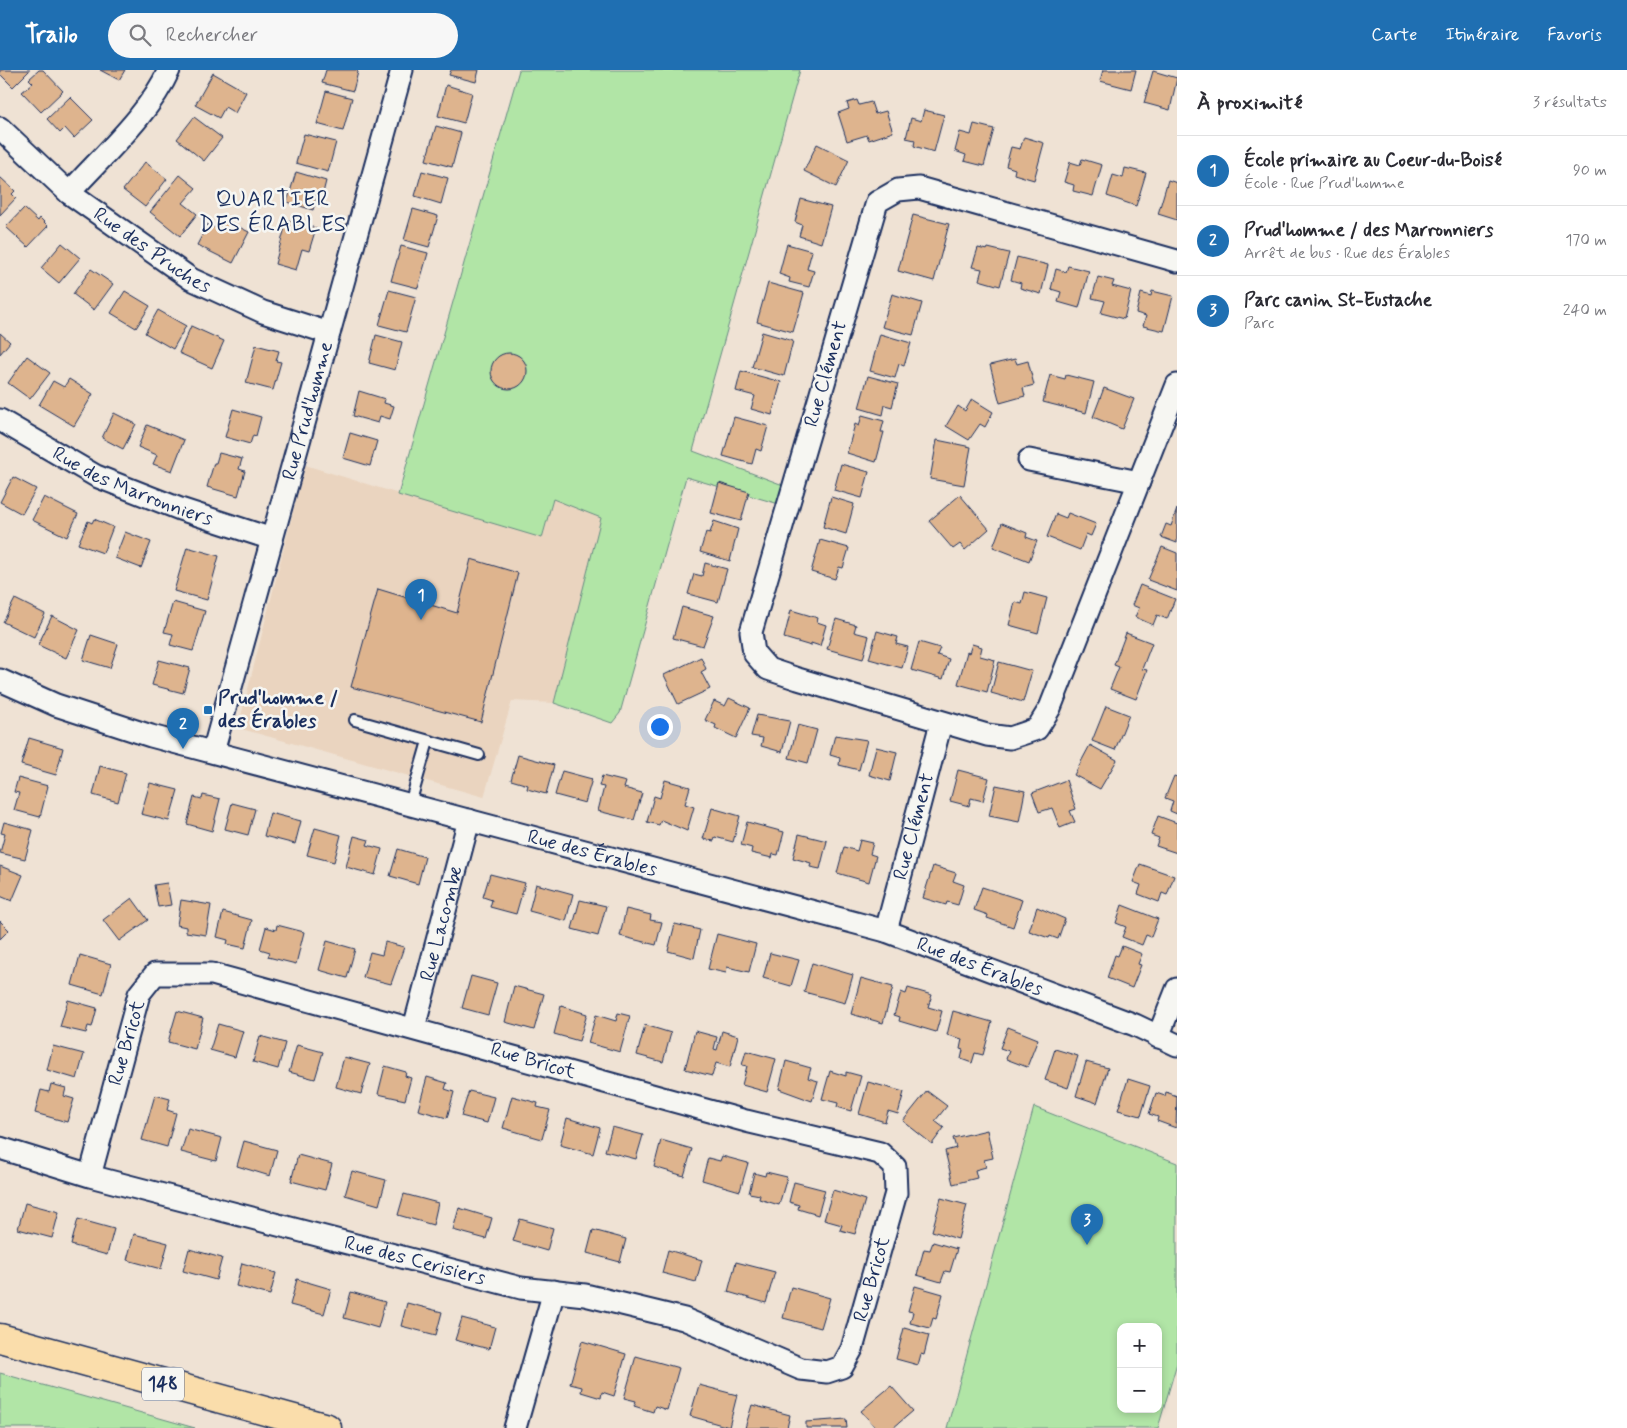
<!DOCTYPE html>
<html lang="fr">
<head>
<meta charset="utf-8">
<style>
  :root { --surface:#fff; --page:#f7f7f7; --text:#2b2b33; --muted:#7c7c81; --line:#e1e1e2; --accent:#1f6fb2 }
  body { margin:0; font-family:Mynerve,sans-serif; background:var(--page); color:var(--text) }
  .controls { position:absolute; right:15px; bottom:15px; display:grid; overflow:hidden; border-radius:10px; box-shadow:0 2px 8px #0003 }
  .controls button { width:45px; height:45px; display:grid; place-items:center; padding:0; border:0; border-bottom:1px solid var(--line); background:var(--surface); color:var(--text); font:25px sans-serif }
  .you { position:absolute; left:659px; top:656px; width:18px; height:18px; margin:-12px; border:4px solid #fff; border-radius:50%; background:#1a73e8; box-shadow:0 0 0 8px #1a73e833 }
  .badge { display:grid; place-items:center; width:32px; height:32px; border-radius:50%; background:var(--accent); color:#fff; font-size:16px; font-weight:700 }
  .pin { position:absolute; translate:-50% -41px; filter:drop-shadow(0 1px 2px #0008) }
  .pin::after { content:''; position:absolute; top:26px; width:18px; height:15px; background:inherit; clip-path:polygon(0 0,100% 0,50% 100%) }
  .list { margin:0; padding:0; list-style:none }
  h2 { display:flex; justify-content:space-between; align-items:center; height:65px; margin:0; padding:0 20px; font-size:21px }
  h2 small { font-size:16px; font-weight:400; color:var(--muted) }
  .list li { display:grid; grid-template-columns:32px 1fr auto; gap:15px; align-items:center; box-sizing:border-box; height:70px; padding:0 20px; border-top:1px solid var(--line) }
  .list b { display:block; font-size:19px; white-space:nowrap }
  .list p { margin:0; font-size:16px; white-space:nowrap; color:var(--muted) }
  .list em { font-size:16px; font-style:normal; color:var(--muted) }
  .icon { flex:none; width:28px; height:28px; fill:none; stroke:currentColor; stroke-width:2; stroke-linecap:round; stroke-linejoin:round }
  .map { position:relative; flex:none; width:1177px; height:1358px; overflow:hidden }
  header { display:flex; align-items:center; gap:30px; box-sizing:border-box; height:70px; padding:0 25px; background:var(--accent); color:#fff }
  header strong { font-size:24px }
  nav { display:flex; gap:28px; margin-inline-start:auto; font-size:18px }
  .search { width:350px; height:45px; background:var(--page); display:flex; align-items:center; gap:12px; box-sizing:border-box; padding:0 18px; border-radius:28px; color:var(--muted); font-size:19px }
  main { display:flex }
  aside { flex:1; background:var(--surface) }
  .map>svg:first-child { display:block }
  .built { fill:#ead4bf }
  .green { fill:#b1e5a6; stroke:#668a82; fill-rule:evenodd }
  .building { fill:#deb48e; stroke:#1b2f5e }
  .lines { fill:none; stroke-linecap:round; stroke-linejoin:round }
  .lane-casing { stroke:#1b2f5e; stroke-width:14 }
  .street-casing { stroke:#1b2f5e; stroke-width:25 }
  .primary-casing { stroke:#1b2f5e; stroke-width:31 }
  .lane { stroke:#f6f6f2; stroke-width:10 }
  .street { stroke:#f6f6f2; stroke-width:21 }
  .primary { stroke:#faddab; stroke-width:28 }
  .poi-dot { fill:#1f6fb2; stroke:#f6f6f2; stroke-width:2 }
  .labels { text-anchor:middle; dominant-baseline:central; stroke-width:5; stroke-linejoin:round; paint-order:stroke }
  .shield { fill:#f6f6f2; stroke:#5d6b8a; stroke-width:1 }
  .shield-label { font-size:19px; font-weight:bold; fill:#1b2f5e }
  .street-label { font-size:20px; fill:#1b2f5e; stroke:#f6f6f2 }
  .poi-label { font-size:20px; font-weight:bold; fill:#1b2f5e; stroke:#f6f6f2; text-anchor:start }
  .quarter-label { font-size:22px; letter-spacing:1px; fill:#1b2f5e; stroke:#f6f6f2 }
</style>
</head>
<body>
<header>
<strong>Trailo</strong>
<div class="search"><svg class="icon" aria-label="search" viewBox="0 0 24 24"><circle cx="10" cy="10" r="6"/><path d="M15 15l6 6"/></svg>Rechercher</div>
<nav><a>Carte</a><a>Itinéraire</a><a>Favoris</a></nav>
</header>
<main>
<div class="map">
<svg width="1177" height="1358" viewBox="0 0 1177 1358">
  <rect width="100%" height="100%" fill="#efe2d4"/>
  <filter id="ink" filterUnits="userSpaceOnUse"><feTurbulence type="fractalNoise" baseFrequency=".02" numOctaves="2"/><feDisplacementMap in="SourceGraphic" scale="10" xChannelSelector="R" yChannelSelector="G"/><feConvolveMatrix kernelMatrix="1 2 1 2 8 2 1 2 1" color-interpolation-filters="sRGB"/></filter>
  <g filter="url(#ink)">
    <!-- built -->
    <path class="built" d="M305,395L542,468L553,429L602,448L554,633L512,631L484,727L238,658Z"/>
    <!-- green -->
    <path class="green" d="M519,0H800L693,381L783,415L779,434L686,407L620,643L612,653L554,633L601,448L553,429L542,468L398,425Z
      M1034,1037L1177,1093V1293L1158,1358H947ZM1121,1257H1158V1339H1121Z
      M0,1303L195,1358H0Z"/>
    <!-- building -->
    <path class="building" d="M0,0H30L13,17L0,4Z
      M39,0H43L63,21L41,42L22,22L33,13L29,9Z
      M100,0H125L119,10Z
      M326,0H356L358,2L353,21L322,13Z
      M451,0H479L476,12L449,5Z
      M1103,0H1136L1131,19L1100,11Z
      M1153,1L1177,8L1170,40L1144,33Z
      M213,3L246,22L235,43L225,37L219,48L195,35Z
      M446,15L472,23L464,53L438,46Z
      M326,21L352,28L343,61L317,54Z
      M70,27L93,50L74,68L65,58L60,63L47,49Z
      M857,30L859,35L871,32L875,44L886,41L893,62L869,70L867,65L847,71L838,43L849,39L847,33Z
      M924,40L944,45L934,82L914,76L915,70L906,68L911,48L921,51Z
      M194,47L222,68L204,91L177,69Z
      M974,54L994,59L984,96L964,91L966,85L955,81L960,62L971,65Z
      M436,56L461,63L452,97L426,90Z
      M304,64L336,72L328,102L296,93Z
      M1024,67L1044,73L1034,110L1014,104L1015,99L1006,96L1011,77L1020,79Z
      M817,74L849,90L836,117L804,101Z
      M1082,89L1102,95L1093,126L1073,121L1074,115L1064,112L1070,92L1080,95Z
      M145,92L167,109L145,137L123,120Z
      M1125,98L1146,103L1136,136L1107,126L1113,105L1123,108Z
      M422,101L448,108L441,134L415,126Z
      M296,102L326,111L322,127L317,125L313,140L287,132Z
      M180,105L196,118L183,133L197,144L180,166L150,142Z
      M0,107L15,121L12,124L16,128L0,145Z
      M1168,110L1177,113V150L1158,144Z
      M801,129L831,137L821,173L799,166L802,155L795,152Z
      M24,138L38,151L40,148L48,156L28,177L6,157Z
      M413,139L438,146L429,177L404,170Z
      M913,145L949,154L934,211L898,201Z
      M223,149L249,162L233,193L197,175L208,154L218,159Z
      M287,150L316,158L309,181L302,179L296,200L275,194Z
      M62,173L80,188L59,213L41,198Z
      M787,174L812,181L807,199L814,201L809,217L789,212L790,208L779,204Z
      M401,176L428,183L418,218L391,211Z
      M978,178L987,180L988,178L1009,183L1000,216L979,210L982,199L972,197Z
      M1017,187L1048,195L1041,224L1020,218L1021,213L1011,210Z
      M1068,196L1089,201L1079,238L1058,232L1061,222L1051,219L1056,199L1066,202Z
      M91,199L113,214L94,240L73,224Z
      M1098,207L1114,211L1112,216L1131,221L1124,249L1101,243L1105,231L1092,228Z
      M768,213L804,223L793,262L757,252Z
      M389,220L416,227L406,262L379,255Z
      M125,221L150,236L136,258L111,243Z
      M1152,221L1173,226L1164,261L1143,256L1146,246L1136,243L1141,223L1151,226Z
      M892,224L922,233L913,265L882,257Z
      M158,240L186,256L173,279L145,263Z
      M191,256L224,271L212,298L179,283Z
      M762,262L793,271L784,306L752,297Z
      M0,263L10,272L0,284Z
      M880,264L911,273L904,296L899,294L895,308L870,301Z
      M376,265L402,272L395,300L369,293Z
      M256,275L279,281L276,291L281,292L273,320L246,313Z
      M491 301a18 18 0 1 1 36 0a18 18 0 1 1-36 0Z
      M27,286L50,303L30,329L8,313Z
      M1015,289L1017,294L1028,291L1034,315L1023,318L1025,326L1000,333L990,295Z
      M741,301L781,312L772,345L751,339L755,326L736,321Z
      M1050,305L1065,309L1066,305L1094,312L1086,343L1043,332Z
      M868,306L898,314L892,337L885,335L883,345L859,338Z
      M69,309L93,324L74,356L39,335L53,311L64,317Z
      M1104,318L1134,329L1122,359L1093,347Z
      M359,321L385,329L384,333L394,336L390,349L380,346L378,353L353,346Z
      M972,329L993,342L985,357L980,354L969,370L946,356L958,336L965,341Z
      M233,339L261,347L256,366L253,365L250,374L225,367Z
      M114,343L136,354L123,379L102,368Z
      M862,345L884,351L881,362H884L876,392L847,383L855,354L859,356Z
      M734,347L768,356L761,381L756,379L752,394L723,386Z
      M147,355L184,370L172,401L153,394L157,385L138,377Z
      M350,363L377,371L370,396L343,388Z
      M937,370L971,377L964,415L930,409Z
      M219,383L242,389L239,399L245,401L238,426L207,417L214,393H216Z
      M841,394L869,402L862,428L834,420Z
      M13,407L36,419L22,444L0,432Z
      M719,413L749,422L741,451L711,443Z
      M960,425L989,459L965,480L960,474L953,479L929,451Z
      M44,427L78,444L67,467L32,450Z
      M831,427L854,434L846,464L823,457Z
      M1177,439V473L1161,467L1166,454L1171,456Z
      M1068,443L1096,454L1091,466L1086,464L1080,480L1047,467L1056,444L1066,448Z
      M94,449L113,457L103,483L78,474L88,451L92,453Z
      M714,451L738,459L730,491L700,482L706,462L710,463Z
      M1002,453L1027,463L1026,467L1037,471L1029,491L993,477Z
      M125,462L151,472L141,498L115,488Z
      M820,470L849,478L843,498L839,497L835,509L811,502Z
      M187,477L219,486L207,530L174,521Z
      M1162,477L1177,483V521L1148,510Z
      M471,489L518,503L481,652L351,617L378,519L457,543Z
      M705,493L727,499L718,532L688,524L694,504L702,506Z
      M1140,515L1175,529L1167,549L1157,545L1153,555L1135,547L1139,538L1132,535Z
      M1025,522L1047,528L1038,563L1009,555L1015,532L1022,534Z
      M15,529L45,544L34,567L3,552Z
      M173,532L205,541L193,581L170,575L173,564L164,562Z
      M682,537L714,546L703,576L673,568Z
      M791,540L818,548L817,552L826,555L820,576L811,573V576L784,568Z
      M52,546L79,560L66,588L38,575Z
      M836,549L856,555L854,562L869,566L863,589L827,579Z
      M877,561L898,567L896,574L908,577L902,598L869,589Z
      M1126,563L1152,573L1142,599L1147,600L1136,629L1110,619L1119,597L1114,595Z
      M91,565L118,574L110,598L83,590Z
      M919,572L940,578L937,585L949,589L943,609L911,600Z
      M972,574L982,577L980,586L995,590L987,622L958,614L967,582L969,583Z
      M701,587L706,599L701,602L710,619L678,634L664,605Z
      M159,590L190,598L183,623L152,615Z
      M999,592L1032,601L1023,632L991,623Z
      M729,628L750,638L736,668L715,658L716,655L705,650L714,631L725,636Z
      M1106,636L1129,645L1115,680L1092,671Z
      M757,645L790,651L782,682L761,676L763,668L751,666Z
      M798,655L817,660L808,693L789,688Z
      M835,665L867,670L859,700L839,695L840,688L830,685Z
      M29,668L63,678L56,705L21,695Z
      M1090,675L1117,690L1100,719L1074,705Z
      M876,677L897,682L890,711L869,705Z
      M518,685L554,695L546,724L527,719L528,715L511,710Z
      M100,696L126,703L118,732L93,725Z
      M958,700L989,708L983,731L971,728L969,736L950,731Z
      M562,701L592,709L585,733L555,725Z
      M602,706L626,712L624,718L642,723L634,750L598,741L604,717L599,716Z
      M1174,706L1177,707V744L1170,741L1173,731L1165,728Z
      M18,708L48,716L40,747L14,740L19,723L14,722Z
      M665,710L690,717L685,734L694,737L687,761L661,750L659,755L647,752L654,726L660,728Z
      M1066,710L1076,739L1070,741L1075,752L1060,758L1052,738L1039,742L1032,723Z
      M150,713L178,720L169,751L141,744Z
      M996,715L1025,721L1019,752L989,746Z
      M203,725L220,729L212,761L187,754L194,727L202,729Z
      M232,733L255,739L248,765L225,759Z
      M712,738L740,746L733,772L715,767L714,771L703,769Z
      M270,743L301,751L295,774L264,766Z
      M1158,746L1177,753V783L1156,776L1159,768L1151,765Z
      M4,752L33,760L25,789L0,783L5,764L1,763Z
      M747,752L784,762L778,785L773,784L772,788L751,783L752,778L741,775Z
      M315,758L341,765L334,792L307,785Z
      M799,764L827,771L820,799L810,797L811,793L793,788Z
      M354,766L369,770L367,775L382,779L375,805L346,797Z
      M860,770L873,773L870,784L876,786L869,812L837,803L844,777L857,781Z
      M398,779L425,787L418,814L390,806Z
      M1140,794L1174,806L1167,825L1162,823L1159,832L1138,824L1141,815L1133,812Z
      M0,796L23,805L12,831L0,826Z
      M933,796L956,803L953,811L964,815L958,835L947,832L946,835L923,828Z
      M490,804L525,813L516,844L490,837L492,830L483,827Z
      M167,813L171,835L158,837L154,815Z
      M536,814L573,824L566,851L529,841Z
      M982,817L1022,830L1013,857L987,848L988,845L974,840Z
      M132,828L148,850L119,871L103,850Z
      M181,830L211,835L206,865L186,862V857L177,855Z
      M580,830L606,836L598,866L572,859Z
      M1122,835L1158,849L1151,867L1146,865L1142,875L1122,867L1126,857L1116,853Z
      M1037,837L1065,849L1058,869L1050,866L1049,868L1029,861Z
      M626,839L651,845L650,850L662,852L656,875L620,866Z
      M223,842L252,850L245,878L227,874L228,870L217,867Z
      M0,851L9,860L0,869Z
      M675,854L700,860L694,888L668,881Z
      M277,855L304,862L296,894L268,887L270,882L260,879L266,857L276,860Z
      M717,864L756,874L749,902L727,897L726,903L708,899Z
      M327,871L355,879L347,908L319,900Z
      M385,872L404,877L391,914L363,907L370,882L382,885Z
      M1122,876L1142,884L1138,894L1141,895L1132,918L1107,908L1115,885L1118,886Z
      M770,883L799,890L791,916L763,908Z
      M80,885L111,894L103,924L72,915Z
      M812,893L853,905L845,933L804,922Z
      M471,906L497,913L488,945L462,938Z
      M861,908L893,917L883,953L851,944Z
      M514,916L544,924L534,960L505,952Z
      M908,918L932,925L928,937L942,941L936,962L899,951L900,947L894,945L901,922L906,924Z
      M68,930L97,938L92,957L88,956L86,963L60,957Z
      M561,936L587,944L579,971L554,964Z
      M177,941L203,948L195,979L168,972Z
      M953,941L992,952L983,985L975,983L972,993L961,989L963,980L960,979L962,969L947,965Z
      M618,943L630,946L620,982L588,973L596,945L616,951Z
      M218,954L243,961L235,987L210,980Z
      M645,955L671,963L663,992L637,985Z
      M1008,957L1038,969L1027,997L1006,989L1009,981L1000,978Z
      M695,961L717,967L714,979L717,980L722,961L738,966L730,997L716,993L712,1006L685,999Z
      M260,966L285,973L278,999L253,992Z
      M297,975L323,982L315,1009L289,1002Z
      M53,976L84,984L77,1009L47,1000Z
      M1055,979L1078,986L1068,1018L1045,1010Z
      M746,981L776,989L767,1022L742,1015L747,996L742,995Z
      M344,987L370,994L361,1024L336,1017Z
      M786,991L811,998L808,1008L818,1011L812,1031L779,1019Z
      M1086,992L1108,998L1097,1033L1076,1026Z
      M385,996L406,1002L405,1006L411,1008L405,1030L378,1024Z
      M830,1001L846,1006V1002L861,1006L851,1041L837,1037L838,1033L822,1029Z
      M427,1007L447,1013L445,1019L454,1022L447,1048L418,1040Z
      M1128,1009L1150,1016L1141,1046L1118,1040Z
      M868,1012L904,1022L898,1044L888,1041L885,1052L859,1044Z
      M51,1014L66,1018L64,1026L74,1029L67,1052L35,1043L41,1020L49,1022Z
      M469,1021L494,1027L487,1053L461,1046Z
      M927,1021L947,1036L935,1051L944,1058L932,1074L903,1051Z
      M1166,1022L1177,1026L1176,1058L1157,1051L1158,1047L1149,1044L1156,1023L1165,1026Z
      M155,1025L170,1029L167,1040L176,1043L167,1077L142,1070Z
      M512,1026L538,1033L537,1037L550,1040L542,1069L503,1058Z
      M567,1048L600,1058L593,1084L560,1075Z
      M612,1057L643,1065L636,1089L605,1081Z
      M188,1059L222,1068L216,1091L181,1082Z
      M987,1060L993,1088L984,1090L986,1097L975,1100L977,1108L953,1114L945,1081L956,1078L953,1068Z
      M661,1070L692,1079L684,1106L654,1097Z
      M244,1071L277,1080L270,1106L237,1096Z
      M298,1085L332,1094L325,1120L291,1111Z
      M722,1086L748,1093L740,1121L702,1110L708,1088L720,1091Z
      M352,1101L386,1110L379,1135L345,1125Z
      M766,1102L787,1107L779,1135L759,1129L760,1125L749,1123L754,1103L765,1106Z
      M794,1112L825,1120L818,1145L798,1139L799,1135L789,1132Z
      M833,1120L865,1130L855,1164L840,1160L842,1155L824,1150Z
      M404,1124L438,1133L433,1155L398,1145Z
      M941,1128L967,1135L958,1169L932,1161Z
      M25,1133L59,1142L52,1168L18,1159Z
      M459,1138L492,1148L486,1169L453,1160Z
      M78,1149L114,1159L107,1185L71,1175Z
      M520,1149L553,1158L547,1181L513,1171Z
      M593,1160L626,1169L620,1192L587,1183Z
      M134,1164L168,1173L161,1199L127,1190Z
      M933,1172L957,1179L950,1202L945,1201L941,1212L917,1205L924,1179L930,1180Z
      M189,1179L222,1188L216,1210L183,1201Z
      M668,1180L702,1190L696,1212L662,1203Z
      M736,1192L775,1202L766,1233L728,1222Z
      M242,1193L276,1203L270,1225L236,1216Z
      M297,1209L331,1219L324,1244L290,1235Z
      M915,1216L943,1224L936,1249L933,1248L930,1258L910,1253L913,1242L908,1241Z
      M791,1217L830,1228L821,1258L783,1248Z
      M351,1222L385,1232L378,1258L344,1248Z
      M407,1233L442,1242L436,1265L401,1256Z
      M462,1248L495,1257L489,1279L455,1270Z
      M904,1258L929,1265L924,1285L921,1284L918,1295L896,1289Z
      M582,1271L626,1284L614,1326L602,1322L601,1328L581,1322L582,1317L570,1314Z
      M636,1286L679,1298L667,1340L655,1336L653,1342L634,1336L636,1331L624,1328Z
      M699,1315L737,1325L729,1357L690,1346Z
      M891,1316L913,1341L893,1358H876L861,1341Z
      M752,1335L790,1345L787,1358H745Z
      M846,1349L847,1358H806V1352Z"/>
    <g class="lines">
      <defs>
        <path id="lane" d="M355,650L479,685
          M410,734L428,671"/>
        <g id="street">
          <path id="s1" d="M0,58L69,123L191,209L263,242L329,263"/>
          <path d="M69,123C102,86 149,45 169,0"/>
          <path d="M1177,191L919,118L898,120L877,132L751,562L754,583L768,599L798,609L987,665L1010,668L1037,659L1050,638L1177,315"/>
          <path id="s2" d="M0,350L96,406L180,439L272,469"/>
          <path d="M1029,390L1139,412"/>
          <path id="s3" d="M0,610L56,635L151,666L886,861L1135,955L1177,975"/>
          <path id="s4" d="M213,682L402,0"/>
          <path id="s5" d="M886,861L941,653"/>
          <path id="s6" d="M414,958L469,750"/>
          <path d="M1158,967L1177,919"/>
          <path id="s7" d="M0,1078L90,1106L521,1218L585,1225L684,1249L801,1299L827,1302L842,1297L852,1279L896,1123L895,1097L880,1083L746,1051L212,904H155L139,924L90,1106"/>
          <path d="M515,1358L554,1221"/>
        </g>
        <path id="primary" d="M0,1268L327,1358"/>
      </defs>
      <!-- lane casing -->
      <use href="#lane" class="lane-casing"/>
      <!-- street casing -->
      <use href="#street" class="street-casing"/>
      <!-- primary casing -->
      <use href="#primary" class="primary-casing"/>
      <!-- lane -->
      <use href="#lane" class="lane"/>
      <!-- street -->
      <use href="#street" class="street"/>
      <!-- primary -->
      <use href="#primary" class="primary"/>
    </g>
  </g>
  <!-- markers -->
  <rect class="poi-dot" x="203" y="635" width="10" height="10" rx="2.5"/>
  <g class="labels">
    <!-- shield labels -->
    <rect class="shield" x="142" y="1297.5" width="42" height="33" rx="4"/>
    <g class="shield-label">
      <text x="163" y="1314">148</text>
    </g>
    <!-- street labels -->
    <g class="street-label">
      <text stroke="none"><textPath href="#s1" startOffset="196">Rue des Pruches</textPath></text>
      <text transform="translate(826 304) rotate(-74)">Rue Clément</text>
      <text stroke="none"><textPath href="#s4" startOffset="354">Rue Prud'homme</textPath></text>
      <text stroke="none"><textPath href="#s2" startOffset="149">Rue des Marronniers</textPath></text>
      <text stroke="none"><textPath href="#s5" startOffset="108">Rue Clément</textPath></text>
      <text stroke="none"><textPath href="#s3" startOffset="618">Rue des Érables</textPath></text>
      <text stroke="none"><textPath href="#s6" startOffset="108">Rue Lacombe</textPath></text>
      <text stroke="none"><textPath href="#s3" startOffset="1022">Rue des Érables</textPath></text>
      <text transform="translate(127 973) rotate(-74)">Rue Bricot</text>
      <text transform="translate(533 991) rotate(16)">Rue Bricot</text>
      <text stroke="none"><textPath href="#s7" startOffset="430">Rue des Cerisiers</textPath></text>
      <text stroke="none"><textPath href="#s7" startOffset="968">Rue Bricot</textPath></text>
    </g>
    <!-- poi labels -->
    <g class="poi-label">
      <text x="218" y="628">Prud'homme /<tspan x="218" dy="23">des Érables</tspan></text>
    </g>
    <!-- quarter labels -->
    <g class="quarter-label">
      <text x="273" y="130">QUARTIER<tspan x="273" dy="25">DES ÉRABLES</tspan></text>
    </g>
  </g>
</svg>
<div class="controls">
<button>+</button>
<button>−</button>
</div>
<div class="you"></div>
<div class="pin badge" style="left:421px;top:550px">1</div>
<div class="pin badge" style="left:183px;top:679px">2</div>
<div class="pin badge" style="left:1087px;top:1175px">3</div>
</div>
<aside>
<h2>À proximité<small>3 résultats</small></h2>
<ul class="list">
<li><span class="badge">1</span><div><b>École primaire au Coeur‑du‑Boisé</b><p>École · Rue Prud'homme</p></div><em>90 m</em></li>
<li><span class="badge">2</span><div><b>Prud'homme / des Marronniers</b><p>Arrêt de bus · Rue des Érables</p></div><em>170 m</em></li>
<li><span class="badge">3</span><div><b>Parc canin St-Eustache</b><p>Parc</p></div><em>240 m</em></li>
</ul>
</aside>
</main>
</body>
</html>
